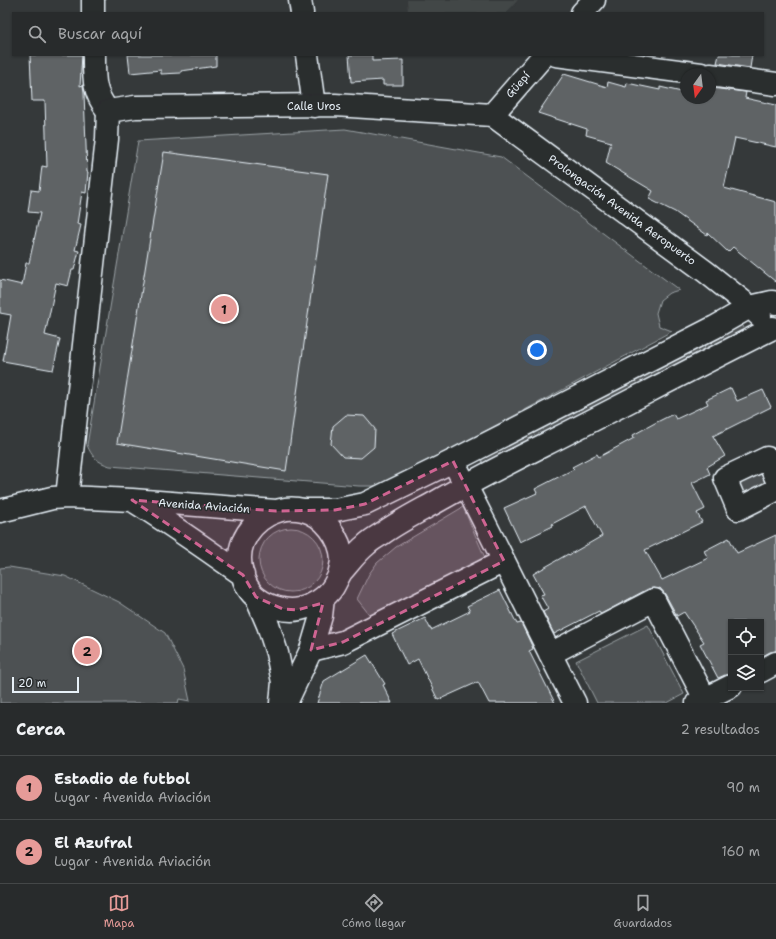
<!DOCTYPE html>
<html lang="es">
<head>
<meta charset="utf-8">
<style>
  :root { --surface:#282b2c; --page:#303334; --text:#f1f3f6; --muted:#a5a7a9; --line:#444748; --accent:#e69b98 }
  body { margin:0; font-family:"Shantell Sans",sans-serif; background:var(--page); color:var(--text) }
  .controls { position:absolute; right:12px; bottom:12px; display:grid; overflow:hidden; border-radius:0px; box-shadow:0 1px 3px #0004 }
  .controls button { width:36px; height:36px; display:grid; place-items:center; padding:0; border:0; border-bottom:1px solid var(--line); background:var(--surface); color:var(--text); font:20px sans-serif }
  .compass { position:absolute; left:680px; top:68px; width:36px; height:36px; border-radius:50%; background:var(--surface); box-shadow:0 1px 3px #0004; rotate:194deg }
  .scale { position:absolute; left:12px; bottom:10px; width:67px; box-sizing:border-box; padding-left:4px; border:2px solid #e8f1f8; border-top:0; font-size:11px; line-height:14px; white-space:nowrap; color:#e8f1f8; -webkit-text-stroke:3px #2a2d2e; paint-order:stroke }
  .you { position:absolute; left:537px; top:350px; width:14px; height:14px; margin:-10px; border:3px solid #fff; border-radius:50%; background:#1a73e8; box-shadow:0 0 0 6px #1a73e833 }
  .badge { display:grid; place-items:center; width:26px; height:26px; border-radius:50%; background:var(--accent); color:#111; font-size:13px; font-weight:700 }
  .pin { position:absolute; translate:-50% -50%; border:2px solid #fff; box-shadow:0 1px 4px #0006 }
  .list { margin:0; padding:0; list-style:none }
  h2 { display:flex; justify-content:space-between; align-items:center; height:52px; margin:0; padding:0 16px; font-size:17px }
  h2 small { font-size:13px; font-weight:400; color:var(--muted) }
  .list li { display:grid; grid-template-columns:26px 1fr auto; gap:12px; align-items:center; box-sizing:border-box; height:64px; padding:0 16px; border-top:1px solid var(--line) }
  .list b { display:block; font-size:15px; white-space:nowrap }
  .list p { margin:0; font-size:13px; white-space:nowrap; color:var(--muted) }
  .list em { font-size:13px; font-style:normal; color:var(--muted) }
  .icon { flex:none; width:22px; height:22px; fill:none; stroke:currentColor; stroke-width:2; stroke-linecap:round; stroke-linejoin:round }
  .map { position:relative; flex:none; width:776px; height:703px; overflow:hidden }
  .search { position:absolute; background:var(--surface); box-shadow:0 1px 3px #0004; left:12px; right:12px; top:12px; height:44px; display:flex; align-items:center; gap:10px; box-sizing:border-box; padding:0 14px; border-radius:0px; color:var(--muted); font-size:15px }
  .sheet { height:180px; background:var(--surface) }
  nav { display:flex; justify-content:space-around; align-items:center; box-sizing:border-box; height:56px; border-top:1px solid var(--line); background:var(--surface); font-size:11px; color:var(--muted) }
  nav a { display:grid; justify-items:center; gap:2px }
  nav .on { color:var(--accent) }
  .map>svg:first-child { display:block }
  .built { fill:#424647 }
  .green { fill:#4d5152; stroke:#9aa1a5 }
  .building { fill:#5f6365; stroke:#e8f1f8 }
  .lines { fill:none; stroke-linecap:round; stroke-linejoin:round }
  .minor-casing { stroke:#e8f1f8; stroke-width:25 }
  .tertiary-casing { stroke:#e8f1f8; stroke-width:25 }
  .minor { stroke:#2a2d2e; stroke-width:22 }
  .tertiary { stroke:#2a2d2e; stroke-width:22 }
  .marked { fill:#cf6492; fill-opacity:0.2; stroke:#cf6492; stroke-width:3; stroke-dasharray:8 5; stroke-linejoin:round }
  .labels { text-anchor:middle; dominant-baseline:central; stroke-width:3; stroke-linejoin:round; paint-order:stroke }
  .street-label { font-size:11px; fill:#e8f1f8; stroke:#2a2d2e }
</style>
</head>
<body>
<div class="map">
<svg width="776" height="703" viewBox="0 0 776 703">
  <rect width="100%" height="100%" fill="#35393a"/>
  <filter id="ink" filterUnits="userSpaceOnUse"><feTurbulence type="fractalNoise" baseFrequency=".025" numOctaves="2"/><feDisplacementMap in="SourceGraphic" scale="8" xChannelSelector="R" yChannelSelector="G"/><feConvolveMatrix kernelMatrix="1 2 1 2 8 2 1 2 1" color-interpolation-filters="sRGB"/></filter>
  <g filter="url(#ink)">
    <!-- built -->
    <path class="built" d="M407,0H518L506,13H408Z"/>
    <!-- green -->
    <path class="green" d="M345,129L501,157L679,290L669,293L660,300L656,313L659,326L672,331L389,483L373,486H359L110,466C97,462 92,457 87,445L138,141Z
      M742,324L746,332L486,468L481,459Z
      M764,467L771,480L743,494L736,480Z
      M463,507L486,560L372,618L357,599L369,574L377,563L396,547Z
      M259 560a32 32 0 1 1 64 0a32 32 0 1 1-64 0Z
      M9,567L65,576L119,602L165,633L183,669L190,701L179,699L178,703H0V568Z
      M648,625L684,694L667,703H597L576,661Z"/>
    <!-- building -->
    <path class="building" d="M30,55H82L80,86L83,85L84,93L87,172H88L86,193L82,192L77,224L81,225L75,250L79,251L74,270H72L68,286L56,283L45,335L60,339L53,370L3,361L11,315L0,313V280L22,285L26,263H29L40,213L28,212L31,190L39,191L42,166L47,167L45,101H32Z
      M128,55H216V66L181,71V73L161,74V70L130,73Z
      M349,55H372V61L403,60V85H383V80L351,82Z
      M719,55H752L750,68L717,63Z
      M564,74L607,87L608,82L626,87L627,83L660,90V87L686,93V98H710L711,88L746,92L745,98L776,105V147L735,138L724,188L776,202V282L733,247L728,252L708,233L707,235L675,212L649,199L653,191L606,163L611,142L586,135L587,129L538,113Z
      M164,152L328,174L286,471L117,443Z
      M731,388L737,401L763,390L771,407L713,436L725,456L707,467L710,474L692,483L705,509L697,513L702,522L645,550L662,580L708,558L704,551L729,538L737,553L776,535V651L770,652L761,657V622H731V674L725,675L718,678L700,644L704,642L684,612L677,616L665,594L660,588L658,589L654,588L648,589L601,614L599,611L554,634L543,612L548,609L540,595L544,594L533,574L568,554L569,555L602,536L586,506L552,524L553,526L520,542L504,508L537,493L535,489L574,469L572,467L597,454L599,457L634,438L633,435L655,423L673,414L676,419L708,404L706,400Z
      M346,415L364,416L375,429L374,447L361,458L343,457L331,444L333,426Z
      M500,590L517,624L521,623L532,646L533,649L529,651L555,703H489L478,682L438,700L418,659L407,665L392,634L425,618L431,630L470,611L467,606Z
      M367,655L385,684L383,685L392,703H317L324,681Z"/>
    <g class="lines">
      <defs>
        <path id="minor" d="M93,0V13
          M300,0L302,13
          M94,55C94,79 93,92 108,111
          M307,55L314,106
          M556,55L701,74
          M710,75L776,84
          M453,461C495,541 534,623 575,703
          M776,478L767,458L725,478L738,509L776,490
          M311,650L343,642L504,561
          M550,654L654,600L705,699
          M761,671L776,663
          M697,703L731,686"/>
        <path id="tertiary" d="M582,13L594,0
          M492,115L706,272L750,307L760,316
          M492,115L544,55
          M67,497L107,139L108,111L135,107L335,105L492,115
          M135,502C172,525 207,550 243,575
          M305,510H335L365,504L453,461L715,327L750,307L772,302L776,303
          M0,511L52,498L67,497L132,500L276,511
          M339,575C340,570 342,564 342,559C341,538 324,515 303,510C279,504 253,519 243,542C236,559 242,587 257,598C269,607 286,612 300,609C313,606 326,598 333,587C336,582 338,577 341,572C349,563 357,552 366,545C371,540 377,537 383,533C400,521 418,512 436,502C471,482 506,464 542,446C619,407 695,367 773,328
          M256,597L268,625L277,653L283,682L281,703
          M286,703L311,650L321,616L323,598"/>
      </defs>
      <!-- minor casing -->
      <use href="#minor" class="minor-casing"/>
      <!-- tertiary casing -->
      <use href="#tertiary" class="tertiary-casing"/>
      <!-- minor -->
      <use href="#minor" class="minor"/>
      <!-- tertiary -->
      <use href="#tertiary" class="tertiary"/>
    </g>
  </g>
  <!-- marked area -->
  <path class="marked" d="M453,461L504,561L343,642L311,650L323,603L297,610L283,609L256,597L243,575L132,500L276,511L335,510L365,504Z"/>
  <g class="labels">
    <!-- street labels -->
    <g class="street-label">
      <text transform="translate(518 85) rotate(-49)">Güepí</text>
      <text x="314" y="106">Calle Uros</text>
      <text transform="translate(622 210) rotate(36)">Prolongación Avenida Aeropuerto</text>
      <text transform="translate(204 506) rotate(4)">Avenida Aviación</text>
    </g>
  </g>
</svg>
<div class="controls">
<button><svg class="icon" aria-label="locate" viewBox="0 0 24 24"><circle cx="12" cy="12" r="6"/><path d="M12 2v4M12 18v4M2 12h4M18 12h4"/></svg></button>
<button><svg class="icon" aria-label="layers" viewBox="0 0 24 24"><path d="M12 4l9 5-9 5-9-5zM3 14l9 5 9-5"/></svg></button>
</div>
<svg class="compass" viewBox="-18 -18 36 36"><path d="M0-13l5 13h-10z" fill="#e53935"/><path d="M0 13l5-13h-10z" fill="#a5a7a9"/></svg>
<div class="scale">20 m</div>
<div class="you"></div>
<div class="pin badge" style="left:224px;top:309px">1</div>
<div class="pin badge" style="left:87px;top:651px">2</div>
<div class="search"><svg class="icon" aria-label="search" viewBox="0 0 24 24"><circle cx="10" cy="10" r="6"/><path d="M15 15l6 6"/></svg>Buscar aquí</div>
</div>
<section class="sheet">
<h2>Cerca<small>2 resultados</small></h2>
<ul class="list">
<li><span class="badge">1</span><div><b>Estadio de futbol</b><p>Lugar · Avenida Aviación</p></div><em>90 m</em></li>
<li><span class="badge">2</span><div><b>El Azufral</b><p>Lugar · Avenida Aviación</p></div><em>160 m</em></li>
</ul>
</section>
<nav>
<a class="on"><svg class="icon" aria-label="map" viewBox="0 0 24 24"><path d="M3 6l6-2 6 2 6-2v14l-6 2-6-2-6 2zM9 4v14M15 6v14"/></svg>Mapa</a>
<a><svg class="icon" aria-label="directions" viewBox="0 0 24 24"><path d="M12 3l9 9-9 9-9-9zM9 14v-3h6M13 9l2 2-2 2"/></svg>Cómo llegar</a>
<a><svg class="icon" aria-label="saved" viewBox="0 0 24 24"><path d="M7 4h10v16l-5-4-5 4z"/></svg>Guardados</a>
</nav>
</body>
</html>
